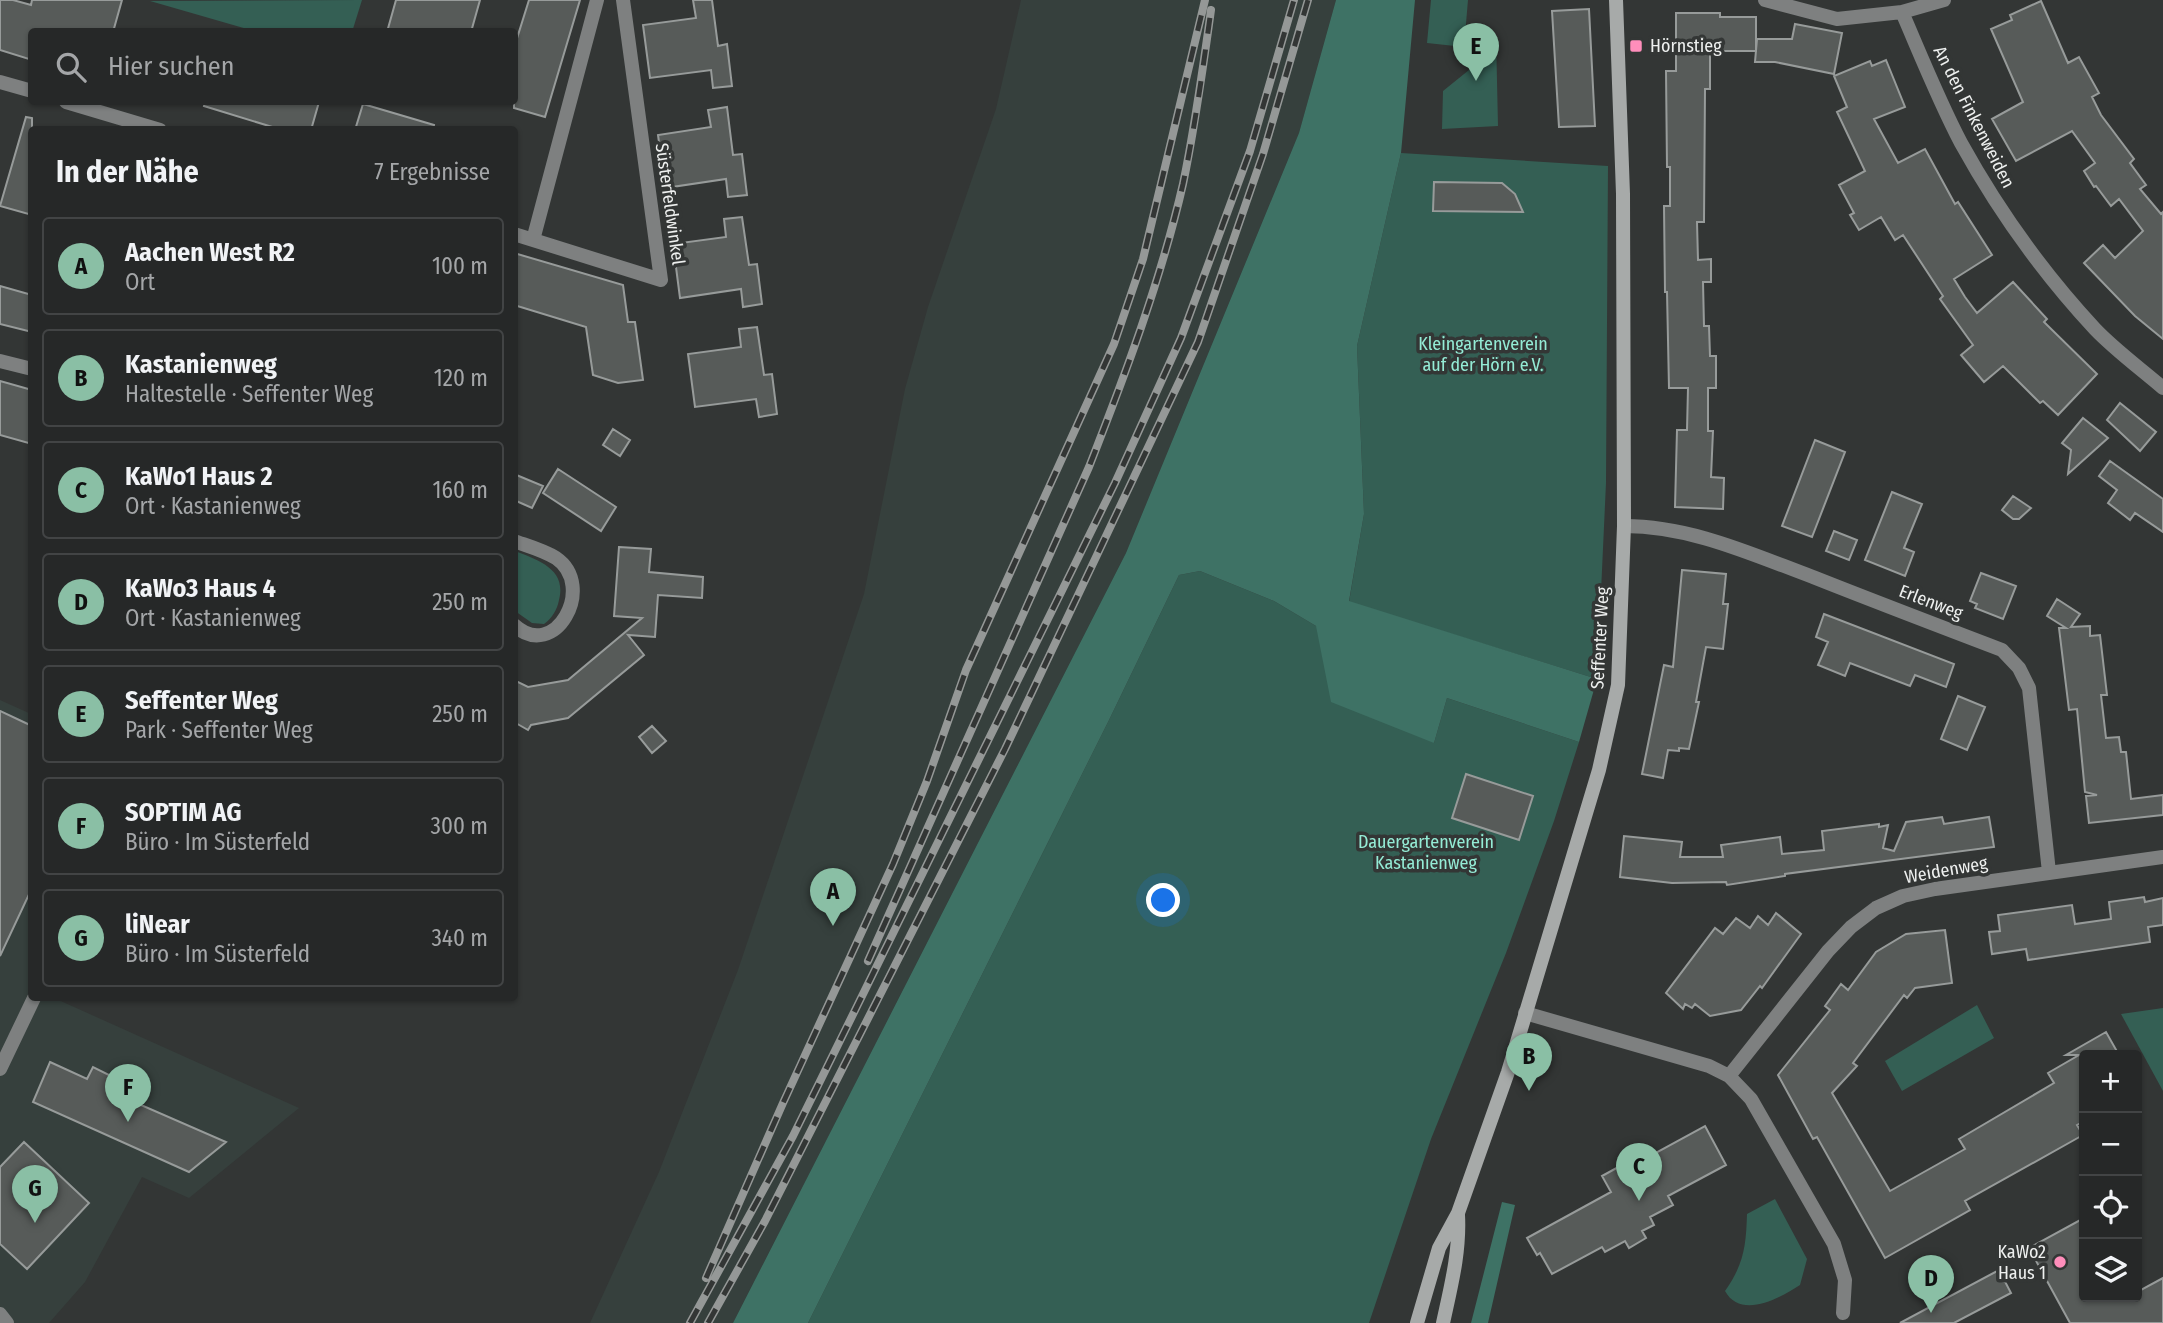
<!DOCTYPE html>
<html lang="de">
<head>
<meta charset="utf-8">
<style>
  :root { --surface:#262828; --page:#2e3030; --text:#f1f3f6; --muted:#a4a6a8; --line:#424445; --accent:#8abfa5 }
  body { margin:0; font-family:"Fira Sans Condensed",sans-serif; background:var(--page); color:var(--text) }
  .controls { position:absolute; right:21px; bottom:21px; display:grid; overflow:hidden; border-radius:7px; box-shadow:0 2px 5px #0004 }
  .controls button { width:63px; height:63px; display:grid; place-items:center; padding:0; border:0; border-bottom:2px solid var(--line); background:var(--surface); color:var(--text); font:35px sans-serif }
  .you { position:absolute; left:1164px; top:901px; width:24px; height:24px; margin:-18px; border:5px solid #fff; border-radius:50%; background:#1a73e8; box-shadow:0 0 0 10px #1a73e833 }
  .badge { display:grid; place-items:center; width:46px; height:46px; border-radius:50%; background:var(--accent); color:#111; font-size:23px; font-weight:700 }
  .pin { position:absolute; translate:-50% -58px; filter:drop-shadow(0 2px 4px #0008) }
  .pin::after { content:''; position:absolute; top:37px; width:24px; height:21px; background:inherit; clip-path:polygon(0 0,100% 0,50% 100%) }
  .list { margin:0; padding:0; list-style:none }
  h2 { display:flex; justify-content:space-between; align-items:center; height:91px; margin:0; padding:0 28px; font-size:30px }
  h2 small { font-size:23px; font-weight:400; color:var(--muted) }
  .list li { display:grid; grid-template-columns:46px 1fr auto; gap:21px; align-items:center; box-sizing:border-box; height:98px; margin:0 14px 14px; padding:0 14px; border:2px solid var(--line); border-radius:7px }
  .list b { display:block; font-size:26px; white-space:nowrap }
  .list p { margin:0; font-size:23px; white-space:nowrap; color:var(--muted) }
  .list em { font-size:23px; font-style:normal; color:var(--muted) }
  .icon { flex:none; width:38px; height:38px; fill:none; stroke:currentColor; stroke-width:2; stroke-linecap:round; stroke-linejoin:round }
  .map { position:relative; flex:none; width:2163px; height:1323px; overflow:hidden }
  .search { position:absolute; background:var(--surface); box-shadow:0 2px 5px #0004; left:28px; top:28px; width:490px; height:77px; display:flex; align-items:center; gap:18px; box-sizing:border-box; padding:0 24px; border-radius:7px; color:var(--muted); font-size:26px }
  .panel { position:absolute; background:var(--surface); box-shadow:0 2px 5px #0004; left:28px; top:126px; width:490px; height:875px; border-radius:7px }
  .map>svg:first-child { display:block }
  .built { fill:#36403d }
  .green { fill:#345f54 }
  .forest { fill:#3e7265 }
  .building { fill:#575b59; stroke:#979b9a; stroke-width:2 }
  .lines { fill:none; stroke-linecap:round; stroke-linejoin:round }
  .street { stroke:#7e8080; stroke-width:14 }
  .secondary { stroke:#a7aaa9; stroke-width:14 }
  .rail-casing { stroke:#959897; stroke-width:8 }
  .rail { stroke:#333635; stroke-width:5; stroke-dasharray:16; stroke-linecap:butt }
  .poi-dot { fill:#ff8ebb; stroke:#333635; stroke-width:2.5 }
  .labels { text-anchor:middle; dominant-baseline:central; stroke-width:7; stroke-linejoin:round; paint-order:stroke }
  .poi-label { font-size:18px; fill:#eef0ef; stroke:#333635; text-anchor:start }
  .street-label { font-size:18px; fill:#eef0ef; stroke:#333635 }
  .park-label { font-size:18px; fill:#94ebd5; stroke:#333635 }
</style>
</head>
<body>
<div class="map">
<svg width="2163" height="1323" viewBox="0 0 2163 1323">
  <rect width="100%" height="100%" fill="#333635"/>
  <!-- built -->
  <path class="built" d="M1021,0H1336L1299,133L1126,553L733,1323H590L659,1172L738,970L864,594L905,389L928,307L996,109Z
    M0,700L31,714L32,998H54L299,1108L189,1198L142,1177L85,1282L49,1323H0Z"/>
  <!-- green -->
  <path class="green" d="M362,0L352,32L254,31L150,1Z
    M1431,0H1468L1464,47L1427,43Z
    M1496,36L1498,126L1442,129L1443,91L1469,70L1474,38Z
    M1401,153L1608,166L1606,483L1597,679L1349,602L1364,514L1357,346Z
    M515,551C538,560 567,569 559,600C557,610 552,618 544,624L532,623L515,611Z
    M1200,571L1274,601L1316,626L1434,743L1447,698L1579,742L1554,821L1506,953L1431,1139L1369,1323H808L1110,718L1179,575Z
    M1977,1005L1994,1038L1902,1091L1885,1061Z
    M2163,1008V1091L2121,1014Z
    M1775,1199L1807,1259L1800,1285C1780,1298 1741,1320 1725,1291C1744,1264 1746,1246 1747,1214Z"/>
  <!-- forest -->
  <path class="forest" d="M1336,0H1415L1401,153L1357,346L1364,514L1349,601L1597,679L1579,742L1447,698L1434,743L1331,702L1316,626L1274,601L1200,571L1179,575L1110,718L808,1323H733L1126,553L1299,133Z
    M1502,1202L1515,1205L1488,1323H1471Z"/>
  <!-- building -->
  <path class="building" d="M0,0H13L31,5L32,0H122L113,32H32V60L0,50Z
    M396,0H480L471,32H387Z
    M529,0H580L545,117L514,108V48Z
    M693,0H712L718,46L727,44L732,86L713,88L711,70L650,78L643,25L696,18Z
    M2041,1L2068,63L2079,57L2099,93L2092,97L2101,115L2134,159L2130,163L2146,185L2140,189L2161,214L2163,212V339L2135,316L2084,263L2103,245L2115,258L2143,231L2119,199L2111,206L2096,186L2094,187L2084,171L2095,163L2072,131L2016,161L1992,119L2023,102L1991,29L2012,20L2010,15Z
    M1589,9L1595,126L1559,127L1552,11Z
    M1676,13H1720V17H1756V51H1710V89H1705L1704,222H1697L1698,260L1711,259V282H1703L1704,326H1709L1710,356H1716V388H1708V431H1713L1711,477L1724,478L1723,509L1675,507L1677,430H1687L1688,388H1669L1667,292H1665L1664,206H1670V167H1667L1666,71H1676Z
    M1795,24L1842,33L1834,74L1775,62H1755L1757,39H1792Z
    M1886,60L1905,107L1874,119L1898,163L1925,149L1955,204L1958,202L1992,255L1954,279L1965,297L1977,313L2013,282L2047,319L2044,322L2097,374L2058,415L2043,401L2040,403L2003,366L1984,382L1961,355L1973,345L1940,299L1943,296L1903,235L1895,240L1881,217L1859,230L1850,215L1854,213L1839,185L1865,171L1837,112L1847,107L1834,76L1870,61L1872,66Z
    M205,102H319L311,130H282L204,106Z
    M363,104L434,125L433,130H355Z
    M727,107L733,155L742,154L747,195L728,197L726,179L665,188L658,135L711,127L708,110Z
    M26,117L32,118V215L0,206Z
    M1434,182L1502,183L1515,194L1523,212L1433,211Z
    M742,217L749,265L757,264L762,304L743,307L741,289L680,298L673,244L726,237L724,219Z
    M514,253L623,285L628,322H635L643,380L618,383L593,375L586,327L514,305Z
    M0,286L32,295V332L0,324Z
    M757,327L764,375L772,374L777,414L759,417L756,399L695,407L688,354L741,347L739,329Z
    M0,381L32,390V444L0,435Z
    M2120,403L2156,432L2140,451L2107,420Z
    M2083,418L2108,438L2068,474L2071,450L2062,443Z
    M613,429L630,440L620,456L603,445Z
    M1815,440L1845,452L1812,537L1782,526Z
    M2110,461L2163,499V532L2135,513L2130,520L2108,503L2117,490L2099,476Z
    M558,469L616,507L601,531L543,493Z
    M514,474L543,486L532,508L514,500Z
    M1892,492L1922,504L1904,548L1914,552L1905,576L1865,560Z
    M2013,496L2031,508L2019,519H2013L2002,510Z
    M1834,531L1857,540L1849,560L1826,551Z
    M619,547L651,549L649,572L703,577L702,598L658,595L655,637L628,635L644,655L568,718L531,725L528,730L514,722V680L528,687L568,680L642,618L614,616Z
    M1682,570L1726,574L1723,604H1728L1723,649L1706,647L1696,702H1699L1689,749L1679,748V751L1668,750L1663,778L1642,774L1664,665L1673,667Z
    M1981,573L2016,586L2003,619L1975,608L1977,604L1970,601Z
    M2057,599L2080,614L2071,627L2090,626V636L2100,635L2107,695H2101L2106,738L2119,737L2121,752H2126L2131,799L2163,795V815L2089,823L2086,796L2097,795L2085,792L2077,709L2069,710L2059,628H2066L2047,616Z
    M1824,614L1954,664L1946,687L1915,675L1910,686L1850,663L1845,676L1818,665L1828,642L1816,637Z
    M1958,696L1985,707L1967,750L1941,739Z
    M0,711L32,726V888L0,956Z
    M652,726L666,741L652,753L639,737Z
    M1466,774L1533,796L1519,840L1452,818Z
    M1942,817L1944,824L1989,817L1994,847L1785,874V876L1727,885L1726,882L1672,883L1620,877L1624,836L1682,842L1680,857H1723L1721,845L1780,837L1782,854L1824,850L1822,831L1879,824V827L1888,825L1883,848L1894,851L1906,822Z
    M2144,897L2145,902L2163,898V925L2148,927L2150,942L2028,960L2026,949L1992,954L1989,932L2000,931L1998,915L2072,905L2075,924L2111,919L2109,902Z
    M1776,913L1801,934L1762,988L1760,986L1741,1010L1710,1016L1695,1004L1692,1008L1685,1004L1683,1009L1666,993L1715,928L1723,934L1736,918L1750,928L1758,916L1768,925Z
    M1945,930L1952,983L1915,988L1907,998L1904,995L1853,1063L1857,1066L1832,1093L1890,1191L1965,1149L1959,1139L2054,1083L2048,1073L2079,1055H2066L2106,1032L2119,1055H2084V1121L2077,1125L2083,1135L1965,1201L1970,1210L1885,1258L1817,1137L1813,1139L1778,1075L1830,1010L1825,1006L1841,984L1848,990L1876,952L1906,934Z
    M50,1062L87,1079L93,1067L125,1083L118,1095L226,1142L189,1172L33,1102Z
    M1705,1126L1726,1165L1668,1196L1673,1205L1650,1217L1654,1225L1642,1231L1646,1238L1629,1248L1625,1241L1605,1252L1602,1247L1552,1274L1540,1253L1537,1255L1527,1238L1611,1192L1602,1176L1651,1149L1654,1154Z
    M24,1142L89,1203L27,1269L0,1244V1167Z
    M2084,1218V1297H2137V1292L2163,1278V1323H2070L2029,1248Z
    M1999,1270L2011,1293L1954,1323H1900Z"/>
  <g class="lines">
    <!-- street -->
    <path class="street" d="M1765,0L1837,19L1902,12L1944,0
      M1902,12C1921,56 1939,101 1961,143C1998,210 2043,273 2095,329C2115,350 2141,369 2163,388
      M0,82L32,91
      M66,102L160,130
      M514,234L661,280L623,0
      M533,240L597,0
      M0,361L32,369
      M1624,526C1691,526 1751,554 1813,577C1876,602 1939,626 2002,650L2019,668L2029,688L2049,872
      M514,541C528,546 543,550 556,558C597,586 555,663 514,625
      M1525,1013L1709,1066L1729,1076L1751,1099L1834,1244L1845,1280L1843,1313
      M0,1069L34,998
      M1729,1076L1828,951L1851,927L1876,908L1903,896L1935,889L2163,857
      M0,1314L7,1323"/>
    <!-- secondary -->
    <path class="secondary" d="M1417,1323L1439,1248L1458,1213L1508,1072L1599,770L1618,685L1624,526L1623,194L1616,0
      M1443,1323C1451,1286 1460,1252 1458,1215"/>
    <defs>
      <path id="rail" d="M868,961L1089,467C1125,375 1161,280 1183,184C1195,127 1203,68 1211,10
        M706,1278L783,1103L893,864L927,781L966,670L1114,344L1143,259L1205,0
        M690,1323L793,1136L1115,483L1181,338L1250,151L1294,0
        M708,1323L765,1221L1005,749L1198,342L1263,154L1308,0"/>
    </defs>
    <!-- rail casing -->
    <use href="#rail" class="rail-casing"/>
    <!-- rail -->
    <use href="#rail" class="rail"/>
  </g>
  <!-- markers -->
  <g class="poi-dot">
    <rect x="1629" y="39" width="14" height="14" rx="3.5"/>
    <circle cx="2060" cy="1262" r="7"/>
  </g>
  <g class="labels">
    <!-- poi labels -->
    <g class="poi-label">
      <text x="1650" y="46">Hörnstieg</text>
      <text x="2046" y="1252" text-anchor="end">KaWo2<tspan x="2046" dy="21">Haus 1</tspan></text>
    </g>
    <!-- street labels -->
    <g class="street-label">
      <text transform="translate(1974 117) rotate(63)">An den Finkenweiden</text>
      <text transform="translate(670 204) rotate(82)">Süsterfeldwinkel</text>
      <text transform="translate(1931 602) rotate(21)">Erlenweg</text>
      <text transform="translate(1600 638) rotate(-87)">Seffenter Weg</text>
      <text transform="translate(1946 870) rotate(-10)">Weidenweg</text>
    </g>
    <!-- park labels -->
    <g class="park-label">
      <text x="1483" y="344">Kleingartenverein<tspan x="1483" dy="21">auf der Hörn e.V.</tspan></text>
      <text x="1426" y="842">Dauergartenverein<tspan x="1426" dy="21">Kastanienweg</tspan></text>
    </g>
  </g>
</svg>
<div class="controls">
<button>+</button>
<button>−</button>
<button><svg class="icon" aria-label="locate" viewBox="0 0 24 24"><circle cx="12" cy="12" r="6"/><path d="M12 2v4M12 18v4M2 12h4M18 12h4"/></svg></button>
<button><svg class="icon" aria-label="layers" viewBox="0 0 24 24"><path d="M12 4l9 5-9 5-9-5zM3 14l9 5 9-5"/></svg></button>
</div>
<div class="you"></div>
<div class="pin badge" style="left:833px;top:926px">A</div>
<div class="pin badge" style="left:1529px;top:1091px">B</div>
<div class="pin badge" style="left:1639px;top:1201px">C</div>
<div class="pin badge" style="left:1931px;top:1313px">D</div>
<div class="pin badge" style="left:1476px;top:81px">E</div>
<div class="pin badge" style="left:128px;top:1122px">F</div>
<div class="pin badge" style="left:35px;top:1223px">G</div>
<div class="search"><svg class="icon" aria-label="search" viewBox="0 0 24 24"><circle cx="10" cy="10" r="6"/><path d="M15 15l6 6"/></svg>Hier suchen</div>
<section class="panel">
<h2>In der Nähe<small>7 Ergebnisse</small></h2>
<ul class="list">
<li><span class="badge">A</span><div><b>Aachen West R2</b><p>Ort</p></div><em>100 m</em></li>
<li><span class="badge">B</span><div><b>Kastanienweg</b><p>Haltestelle · Seffenter Weg</p></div><em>120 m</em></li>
<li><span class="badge">C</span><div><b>KaWo1 Haus 2</b><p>Ort · Kastanienweg</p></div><em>160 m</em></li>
<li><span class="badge">D</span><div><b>KaWo3 Haus 4</b><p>Ort · Kastanienweg</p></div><em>250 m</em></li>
<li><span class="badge">E</span><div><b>Seffenter Weg</b><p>Park · Seffenter Weg</p></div><em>250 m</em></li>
<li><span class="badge">F</span><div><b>SOPTIM AG</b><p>Büro · Im Süsterfeld</p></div><em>300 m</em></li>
<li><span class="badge">G</span><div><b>liNear</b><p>Büro · Im Süsterfeld</p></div><em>340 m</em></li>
</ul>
</section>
</div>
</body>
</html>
